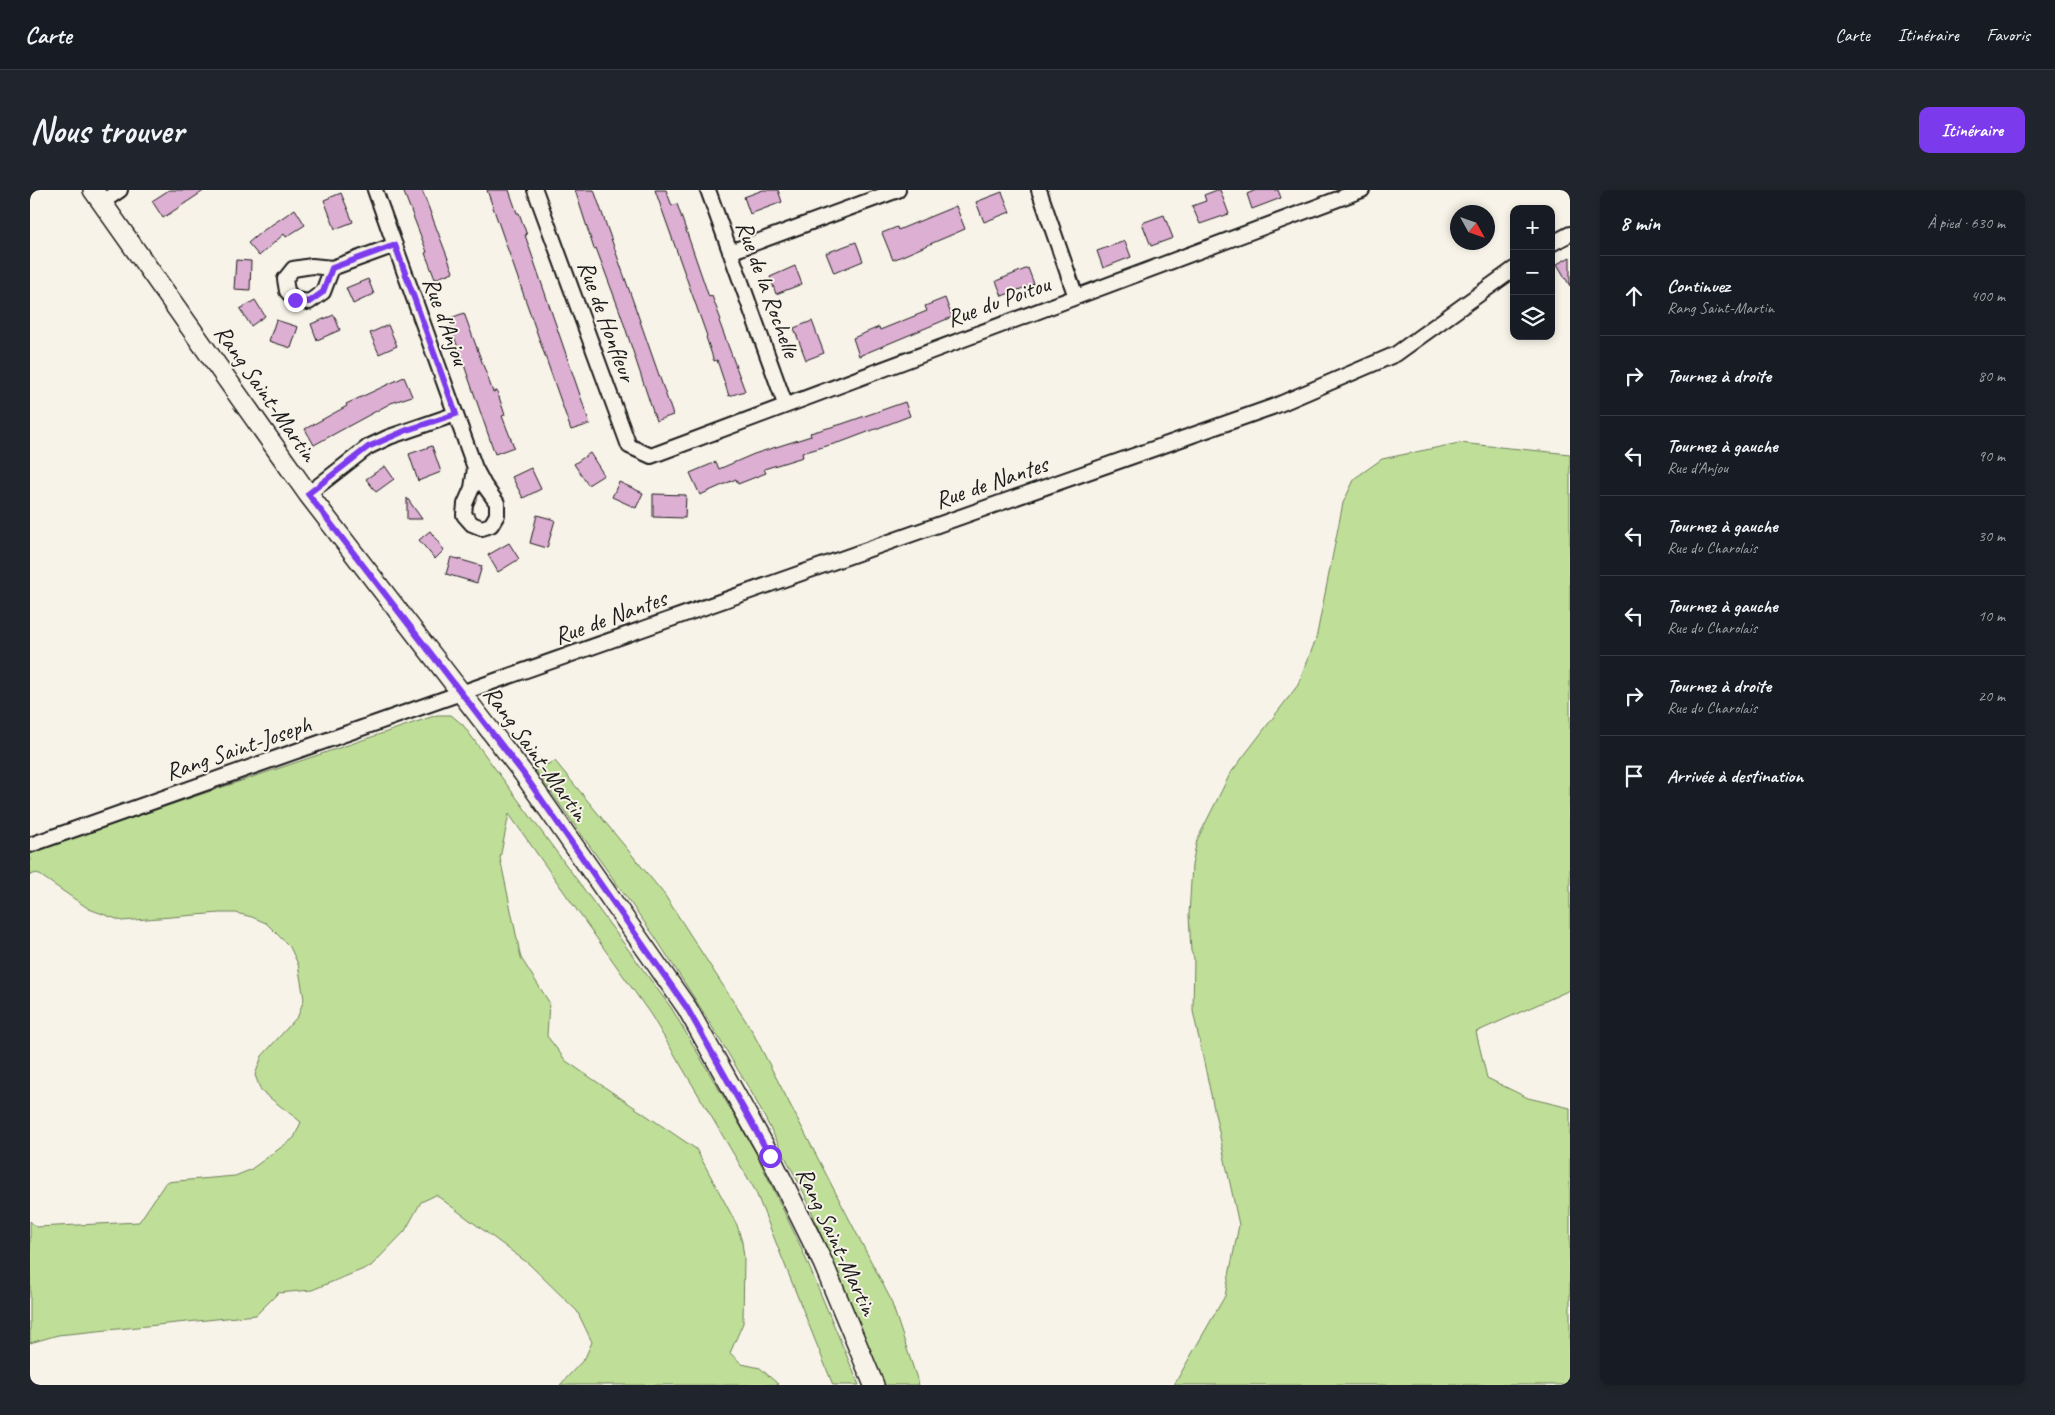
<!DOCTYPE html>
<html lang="fr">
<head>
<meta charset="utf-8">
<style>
  :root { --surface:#171b24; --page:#20242c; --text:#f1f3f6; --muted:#9ea1a6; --line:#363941; --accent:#7c3aed }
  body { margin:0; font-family:Caveat,sans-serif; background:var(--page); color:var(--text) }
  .controls { position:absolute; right:15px; top:15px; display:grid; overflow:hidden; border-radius:10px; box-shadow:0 2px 8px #0003 }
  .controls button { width:45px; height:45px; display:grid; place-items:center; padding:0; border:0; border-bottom:1px solid var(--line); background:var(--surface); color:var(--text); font:25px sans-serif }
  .compass { position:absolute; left:1420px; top:15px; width:45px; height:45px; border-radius:50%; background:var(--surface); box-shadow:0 2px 8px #0003; rotate:130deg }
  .stop { position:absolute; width:15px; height:15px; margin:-11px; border:4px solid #7c3aed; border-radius:50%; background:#fff }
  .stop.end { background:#7c3aed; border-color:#fff; box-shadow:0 1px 5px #0008 }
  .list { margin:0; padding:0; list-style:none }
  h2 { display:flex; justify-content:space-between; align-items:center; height:65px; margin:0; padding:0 20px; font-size:21px }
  h2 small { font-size:16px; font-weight:400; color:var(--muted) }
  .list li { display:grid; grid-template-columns:32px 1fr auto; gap:15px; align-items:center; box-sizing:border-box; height:80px; padding:0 20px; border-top:1px solid var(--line) }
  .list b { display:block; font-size:19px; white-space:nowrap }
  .list p { margin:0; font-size:16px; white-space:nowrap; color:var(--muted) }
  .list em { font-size:16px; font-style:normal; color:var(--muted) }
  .icon { flex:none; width:28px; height:28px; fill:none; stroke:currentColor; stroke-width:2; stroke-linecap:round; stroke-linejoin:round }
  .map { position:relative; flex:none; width:1540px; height:1195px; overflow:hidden; border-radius:10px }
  header { display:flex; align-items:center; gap:30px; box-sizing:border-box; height:70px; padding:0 25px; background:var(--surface); border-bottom:1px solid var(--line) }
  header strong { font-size:24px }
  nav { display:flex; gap:28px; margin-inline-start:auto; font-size:18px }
  .intro { display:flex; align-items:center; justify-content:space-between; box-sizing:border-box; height:120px; padding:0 30px }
  h1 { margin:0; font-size:35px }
  .button { padding:12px 22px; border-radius:10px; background:var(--accent); color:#fff; font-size:18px; font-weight:700 }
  main { display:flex; gap:30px; padding:0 30px }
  aside { flex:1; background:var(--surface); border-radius:10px; box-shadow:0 2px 8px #0003 }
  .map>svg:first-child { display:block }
  .green { fill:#bfdf98; stroke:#6e7e5a }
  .building { fill:#dcafd3; stroke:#1c1c1c }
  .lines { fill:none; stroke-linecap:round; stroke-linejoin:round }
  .street-casing { stroke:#1c1c1c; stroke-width:18 }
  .secondary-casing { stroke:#1c1c1c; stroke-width:22 }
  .street { stroke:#f7f3e8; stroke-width:14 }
  .secondary { stroke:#f7f3e8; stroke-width:19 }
  .route { stroke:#7c3aed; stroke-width:6 }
  .labels { text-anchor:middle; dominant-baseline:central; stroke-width:4; stroke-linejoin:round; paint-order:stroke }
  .street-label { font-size:24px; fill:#1c1c1c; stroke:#f7f3e8 }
</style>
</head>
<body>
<header>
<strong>Carte</strong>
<nav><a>Carte</a><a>Itinéraire</a><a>Favoris</a></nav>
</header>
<div class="intro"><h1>Nous trouver</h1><a class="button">Itinéraire</a></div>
<main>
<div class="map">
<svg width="1540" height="1195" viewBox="0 0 1540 1195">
  <rect width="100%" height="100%" fill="#f7f3e8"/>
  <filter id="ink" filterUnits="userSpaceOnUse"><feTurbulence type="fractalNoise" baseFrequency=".02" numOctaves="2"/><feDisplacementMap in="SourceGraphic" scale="10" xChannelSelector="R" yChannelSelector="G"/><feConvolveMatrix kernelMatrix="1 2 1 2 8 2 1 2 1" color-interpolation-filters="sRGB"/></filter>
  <g filter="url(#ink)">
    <!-- green -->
    <path class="green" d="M1429,253L1540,264V800L1446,842L1457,888L1498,908L1540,918V1195H1144L1195,1106L1209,1035L1163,821L1164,768L1161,761L1159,725L1162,675L1167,650L1200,584L1268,495L1286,449L1313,313L1325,288L1352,269Z
      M407,525H421L433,535L642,819L725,961L770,1055L829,1195H803L725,1000L621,825L479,624L470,668L491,768L519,812L517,846L536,871L666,959L707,1035L712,1052L714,1067L713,1133L700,1163L712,1174L730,1178L749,1195H530L555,1168L562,1152L547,1121L499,1074L406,1005L391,1012L375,1041L341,1076L282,1100L248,1103L226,1125L28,1145L0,1153V1031L6,1037L109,1032L136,992L205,986L220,980L264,948L271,932L231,901L225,885L232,866L268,826L274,809L268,774L260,757L236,733L222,727L206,723H190L92,731L59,719L7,683L0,685V662Z
      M525,571L634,704L721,839L860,1108L889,1195H850L776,1007L723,905L672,820L625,747L505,580Z"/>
    <!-- building -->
    <path class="building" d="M139,0H175L133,28L122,11Z
      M373,0H392L423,82L405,89L395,63L397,62Z
      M457,0H479L487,23H489L497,45H495L560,234L541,240Z
      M545,0H564L643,225L626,231L590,122L566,58L564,59Z
      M625,0H636L642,16L647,14L679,107L682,106L691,130L689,131L715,201L699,206L687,170L684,171L676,147L677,146Z
      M733,0H748L752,12L720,24L714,7Z
      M1187,0H1190L1199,24L1170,34L1162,16L1176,11L1174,5Z
      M1226,0H1248L1251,8L1222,19L1217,4Z
      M972,2L980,22L954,32L946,12Z
      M311,3L323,32L305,39L294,10Z
      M926,16L935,39L863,70L852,43L867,37L868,40Z
      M265,19L275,35L256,47L254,44L229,66L218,53L231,42Z
      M1134,25L1143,48L1121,56L1112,33Z
      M1095,51L1101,67L1073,78L1067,61Z
      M826,52L833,71L804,83L796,63Z
      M1540,67V96L1527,74Z
      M206,70L221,71L220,100L204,99Z
      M765,76L772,94L746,104L740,87Z
      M998,78L1004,94L972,106L966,91Z
      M338,89L344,104L323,114L316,98Z
      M915,108L922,127L829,166L823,148L849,137L850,140L897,121L895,116Z
      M225,110L235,126L221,136L210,119Z
      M434,123L463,202L467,201L475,225L472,226L484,257L465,264L418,129Z
      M304,125L310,140L287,150L281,134Z
      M246,130L268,137L261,158L239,151Z
      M782,131L794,163L776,170L764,138Z
      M358,135L367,156L349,164L340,143Z
      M374,187L382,206L361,213L284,255L275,239L317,216L316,214Z
      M875,212L880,226L814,251L772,263L773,267L734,279L736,283L708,294L706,289L670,305L660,283L686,272L689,279L724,264L781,246L780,243L812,234Z
      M402,256L411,282L388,291L379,264Z
      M560,263L574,285L558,295L544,274Z
      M355,276L364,289L346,302L336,289Z
      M501,278L511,299L493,308L482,287Z
      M589,292L613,303L606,318L582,307Z
      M623,304L656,305L655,328L623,327Z
      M377,308L392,329H377Z
      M507,325L525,330L517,358L500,353Z
      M400,341L414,360L405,369L389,350Z
      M479,353L489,369L468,382L458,365Z
      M421,367L452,376L447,393L416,384Z"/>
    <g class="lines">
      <defs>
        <path id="street" d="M345,0L445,278
          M505,0L599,256L621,266L1332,0
          M678,0L755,214
          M1009,0L1046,107
          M71,13L90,0
          M1521,54L1540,44
          M700,62L868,0
          M302,78L293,102L279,112L265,110L257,101L255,89L263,79L282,76L302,78L365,55
          M445,278L454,295L467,313V325L461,335L452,338L442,334L434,325L435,314L442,298Z
          M278,304L338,257L359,247L426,224
          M0,655L1245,216L1366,164L1484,79"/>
        <path id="secondary" d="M63,0L278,304L493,583L657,818L740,966L793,1073L844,1195"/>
      </defs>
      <!-- street casing -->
      <use href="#street" class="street-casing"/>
      <!-- secondary casing -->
      <use href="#secondary" class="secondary-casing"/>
      <!-- street -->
      <use href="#street" class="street"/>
      <!-- secondary -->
      <use href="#secondary" class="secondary"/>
    </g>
  </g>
  <g class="lines" filter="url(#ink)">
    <!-- route -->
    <path class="route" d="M265,110L279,112L293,102L302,78L365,55L426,224L377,240L338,257L278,304L493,583L657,818L740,966"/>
  </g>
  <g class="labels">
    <!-- street labels -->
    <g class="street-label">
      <text transform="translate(738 99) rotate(70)">Rue de la Rochelle</text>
      <text transform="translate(968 111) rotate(-20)">Rue du Poitou</text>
      <text transform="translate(416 131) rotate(70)">Rue d'Anjou</text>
      <text transform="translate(577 131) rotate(70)">Rue de Honfleur</text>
      <text transform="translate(236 203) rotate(55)">Rang Saint-Martin</text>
      <text transform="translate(961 292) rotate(-19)">Rue de Nantes</text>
      <text transform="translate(580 427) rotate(-20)">Rue de Nantes</text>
      <text transform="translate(208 558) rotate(-19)">Rang Saint-Joseph</text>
      <text transform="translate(506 563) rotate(54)">Rang Saint-Martin</text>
      <text transform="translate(807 1051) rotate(65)">Rang Saint-Martin</text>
    </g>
  </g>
</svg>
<div class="controls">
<button>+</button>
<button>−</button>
<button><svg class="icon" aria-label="layers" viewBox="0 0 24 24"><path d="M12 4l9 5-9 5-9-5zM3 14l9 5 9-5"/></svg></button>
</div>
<svg class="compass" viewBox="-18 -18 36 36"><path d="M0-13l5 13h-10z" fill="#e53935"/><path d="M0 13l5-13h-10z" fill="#9ea1a6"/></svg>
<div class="stop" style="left:740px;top:966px"></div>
<div class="stop end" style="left:265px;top:110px"></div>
</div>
<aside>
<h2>8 min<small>À pied · 630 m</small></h2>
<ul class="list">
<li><svg class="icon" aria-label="ahead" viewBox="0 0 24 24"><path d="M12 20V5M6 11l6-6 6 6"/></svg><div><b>Continuez</b><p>Rang Saint-Martin</p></div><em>400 m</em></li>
<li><svg class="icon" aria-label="right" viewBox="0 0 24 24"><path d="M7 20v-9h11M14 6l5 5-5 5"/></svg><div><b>Tournez à droite</b></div><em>80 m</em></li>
<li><svg class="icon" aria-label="left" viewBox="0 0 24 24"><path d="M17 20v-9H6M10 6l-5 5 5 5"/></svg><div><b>Tournez à gauche</b><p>Rue d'Anjou</p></div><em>90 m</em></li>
<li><svg class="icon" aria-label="left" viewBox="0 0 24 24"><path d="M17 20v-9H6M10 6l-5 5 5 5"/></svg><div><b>Tournez à gauche</b><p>Rue du Charolais</p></div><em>30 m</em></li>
<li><svg class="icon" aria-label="left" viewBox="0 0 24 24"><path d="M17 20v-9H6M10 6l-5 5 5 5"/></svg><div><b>Tournez à gauche</b><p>Rue du Charolais</p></div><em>10 m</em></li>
<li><svg class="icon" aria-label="right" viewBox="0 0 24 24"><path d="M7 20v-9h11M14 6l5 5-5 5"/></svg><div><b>Tournez à droite</b><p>Rue du Charolais</p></div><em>20 m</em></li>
<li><svg class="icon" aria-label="arrive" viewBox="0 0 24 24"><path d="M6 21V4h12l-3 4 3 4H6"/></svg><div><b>Arrivée à destination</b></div></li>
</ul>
</aside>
</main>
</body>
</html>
